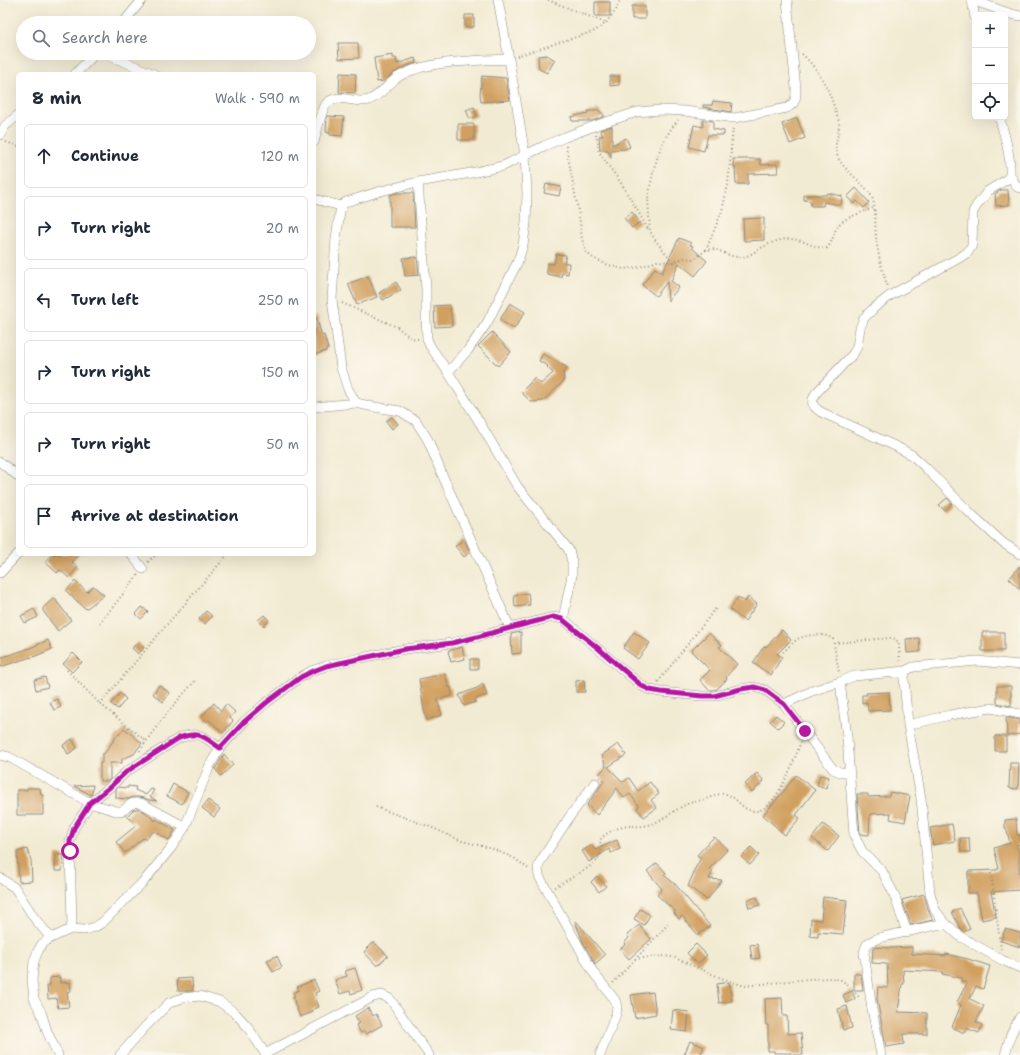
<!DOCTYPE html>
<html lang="en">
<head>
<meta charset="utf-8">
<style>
  :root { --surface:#fff; --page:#f2f2f3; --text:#1f2937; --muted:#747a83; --line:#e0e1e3 }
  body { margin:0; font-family:"Shantell Sans",sans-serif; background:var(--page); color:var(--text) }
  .controls { position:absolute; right:12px; top:12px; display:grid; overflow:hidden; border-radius:6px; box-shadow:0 4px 16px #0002 }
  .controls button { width:36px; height:36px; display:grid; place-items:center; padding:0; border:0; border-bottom:1px solid var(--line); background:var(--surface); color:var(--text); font:20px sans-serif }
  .stop { position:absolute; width:12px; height:12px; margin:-9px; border:3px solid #b5179e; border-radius:50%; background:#fff }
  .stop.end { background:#b5179e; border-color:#fff; box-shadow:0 1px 4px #0008 }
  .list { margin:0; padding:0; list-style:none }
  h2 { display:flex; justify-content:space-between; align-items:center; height:52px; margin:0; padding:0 16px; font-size:17px }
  h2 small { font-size:13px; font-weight:400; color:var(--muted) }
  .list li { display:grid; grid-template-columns:26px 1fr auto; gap:12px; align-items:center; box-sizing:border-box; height:64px; margin:0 8px 8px; padding:0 8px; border:1px solid var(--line); border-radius:6px }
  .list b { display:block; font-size:15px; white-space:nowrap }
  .list em { font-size:13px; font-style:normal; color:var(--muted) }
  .icon { flex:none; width:22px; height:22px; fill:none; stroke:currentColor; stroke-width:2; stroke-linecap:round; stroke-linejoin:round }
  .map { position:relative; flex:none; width:1020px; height:1055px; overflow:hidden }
  .search { position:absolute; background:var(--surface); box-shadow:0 4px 16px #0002; left:16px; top:16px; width:300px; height:44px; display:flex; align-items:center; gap:10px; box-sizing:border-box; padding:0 14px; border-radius:22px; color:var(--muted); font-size:15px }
  .panel { position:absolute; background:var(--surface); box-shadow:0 4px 16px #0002; left:16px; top:72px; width:300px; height:484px; border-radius:6px }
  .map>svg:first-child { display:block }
  .building { fill:#d1a061 }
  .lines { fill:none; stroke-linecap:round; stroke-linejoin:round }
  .minor-casing { stroke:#8e8b7f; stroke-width:10 }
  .path { stroke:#8e8b7f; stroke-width:2; stroke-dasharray:1 3; stroke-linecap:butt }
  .minor { stroke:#fff; stroke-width:9 }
  .route { stroke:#b5179e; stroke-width:5 }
</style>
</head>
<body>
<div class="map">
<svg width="1020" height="1055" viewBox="0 0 1020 1055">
  <rect width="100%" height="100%" fill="#fbf7ec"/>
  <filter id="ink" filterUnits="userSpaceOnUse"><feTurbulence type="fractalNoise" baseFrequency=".025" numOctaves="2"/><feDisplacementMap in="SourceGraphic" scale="8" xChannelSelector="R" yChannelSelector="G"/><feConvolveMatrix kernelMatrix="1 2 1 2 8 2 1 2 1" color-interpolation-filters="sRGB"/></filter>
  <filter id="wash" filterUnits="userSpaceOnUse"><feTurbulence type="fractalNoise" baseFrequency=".012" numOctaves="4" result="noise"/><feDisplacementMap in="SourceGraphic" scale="16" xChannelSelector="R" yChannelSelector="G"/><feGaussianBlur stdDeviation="0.9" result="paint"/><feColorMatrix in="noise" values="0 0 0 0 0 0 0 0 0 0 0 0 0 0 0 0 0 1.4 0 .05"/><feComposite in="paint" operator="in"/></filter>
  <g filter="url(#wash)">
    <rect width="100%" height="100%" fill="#f2ebd3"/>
    <g id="blocks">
      <!-- building -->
      <path class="building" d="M595,2H610V16H595Z
        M632,6H645V19H632Z
        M465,15H474V27H465Z
        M338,43H358L359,58L339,59Z
        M393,55V58H396L397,64L415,58L416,63L407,66L395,72L384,81L377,82L374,58Z
        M547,55L555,60L547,73L539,69L538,56Z
        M340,73L356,74L355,93L339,92Z
        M482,76L506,78L510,100L481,102L480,94Z
        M610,76H619V85L610,86Z
        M713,101L732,103L731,112L703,107V105H712Z
        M474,107L477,116L470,119L466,110Z
        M597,109L605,116L592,121H572L571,117L588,113V111H596Z
        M327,116L344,117L342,136L330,135V133L326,132Z
        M797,118L805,138L790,144L782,124Z
        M703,120L713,121V129L724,131V135H708L704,151L689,147L694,125L703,127Z
        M458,124H474V140H458Z
        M612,126V145L626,138L630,147L625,149L611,150V157L608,150H600L599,136H603L600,130Z
        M733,159H760L761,165L777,164L778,173L748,174V184H736L735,167H734Z
        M546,184L561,187L559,196L544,193Z
        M856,188L869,202L864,208L857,201L854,204L847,197Z
        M1001,190H1008L1009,205L996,206L995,194Z
        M397,193H413L415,227H390V195Z
        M827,193L842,196L841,205L824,202L823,206H811V201L804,200V195H826Z
        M632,212L640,222L632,228L624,218Z
        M764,218V240L744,241L743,219Z
        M679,238L691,243L690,245L693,246L692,248L707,261L695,276L679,263L671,281L679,287L668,301L667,282L656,296L642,285L655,268L662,273Z
        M556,254L566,255L564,263H569L568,274L562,273L561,277L547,274V263L554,264Z
        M417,257L419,275L405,276L403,258Z
        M368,276L377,297L357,305L348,284Z
        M396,282L401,290L383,300L379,293Z
        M510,303L525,312L514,329L501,321V318Z
        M450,305L452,326L435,327L434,306Z
        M316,316L322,336L324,335L328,349H326V351L314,355V317Z
        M492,332L511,352L498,366L478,346Z
        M543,354L568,368L563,373L564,380H563V382L543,401L531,402L521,392L535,378L541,384L553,373L547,367L548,366L539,361Z
        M392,417L398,424L392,429L386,421Z
        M947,498L952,503L945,511L939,505Z
        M464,539L470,552L464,557L455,546Z
        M52,554H79L72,562L78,567L69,578L60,570L57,573L45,562Z
        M1020,566V589L1009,579Z
        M75,581L87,592L93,586L104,595L86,609L66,591Z
        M528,593L530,605L515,607L514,595Z
        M738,597L745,602L748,597L757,604L745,621L730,610Z
        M54,598L71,620L58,631L43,611V608Z
        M142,607L148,612L141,619L136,614Z
        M34,609L38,617L25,623L21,616Z
        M206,611L212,616L205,624L199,619Z
        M264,615L269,620L264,626L258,620Z
        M782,630L791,640L777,654L782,657L771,675L753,663L764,646L766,647Z
        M521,632V653L512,654L511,634Z
        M634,632L650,643L638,659L623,648Z
        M982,632H1004V651H982Z
        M709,633L722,645L719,647L737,664L726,677L727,679L717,689L713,690H709L700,680L710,670L691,651Z
        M919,638L920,652L907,653L906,639Z
        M48,640L52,649L31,658V657L0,667V658L30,648Z
        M138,642L144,648L138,654L132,648Z
        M462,647L465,659L451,662L448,651Z
        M73,653L82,662L72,672L63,664Z
        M470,659H478V669H470Z
        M445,674L449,688L451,687L452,696L437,699L442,715L427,720L424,710L419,679Z
        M45,677L48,687L36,690L34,680Z
        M584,680L585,692H576V681Z
        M483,684L487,695L475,699L476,702L464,706L459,695L477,688Z
        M159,685L170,693L163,702L153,694Z
        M997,686H1011V706L997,703Z
        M889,692L890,710L868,711L867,702L862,703V695H867L866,693Z
        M120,693L126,699L118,709L111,704Z
        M57,699L61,707L54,710L50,702Z
        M214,703L221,711L226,704L235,712L230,718L233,721L223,733L209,720L207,722L202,716Z
        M776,715L784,722L778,728L770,721Z
        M1006,717L1020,720V734L1007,736Z
        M124,728L142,743L134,754L122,759V763H110V779L108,781H100V763H102V754H104L118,734L119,735Z
        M995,736H1006V751H995Z
        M72,739L77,748L68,754L63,745Z
        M618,744L626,755L608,767L623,782L629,778L638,791L650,782L659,794L651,800L657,808L644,817L637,808L639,806L630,794L624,798L617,788L597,815L587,805L604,781L598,775L606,767L602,755Z
        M224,754L233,765L221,776L215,769Z
        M1010,763H1019L1018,789L1009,788Z
        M757,773L764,781L752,792L745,784Z
        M796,775L815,790L796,815L800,818L785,835L763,815L784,791Z
        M820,775L829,777L826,788L817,785Z
        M173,784L188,792L182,804L167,796Z
        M93,785L92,793L91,795L74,786Z
        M128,786L136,787L135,790L146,795L151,789L154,790L150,797L157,801L149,800L144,798L138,797H133L128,799L116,798V789L118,787L128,788Z
        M27,788H40L41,795H43V815H17V790H27Z
        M890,792L910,796L905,822L890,819L891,813L870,814L869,835L860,834L857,794H868V797L889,796Z
        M208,800L220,809L214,817L202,808Z
        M136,809H139L145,812L155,821L156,819L175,830L169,840L154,831L145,839L143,838L125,853L116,842L137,825L127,816L133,810Z
        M1016,819L1017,835H1020V844L1017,845L1020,857L1019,858L1020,890L991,892L996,917L982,920L977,893H968V871L997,870V869H999L994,848L1010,843L1006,828H1005V820Z
        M823,824L839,836L828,851L812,838Z
        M952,824L955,841L933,845L930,828Z
        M714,837L728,849L709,869L713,871L709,879L722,880L707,900L688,886L694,872H693L701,858L697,855Z
        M960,838H969L970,852H961Z
        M617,840L620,849L611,853L609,849L589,862L582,851L592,845L595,850Z
        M751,847L759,855L750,865L741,857Z
        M27,849L31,860L32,881L19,882L17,852Z
        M56,855H64L62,871H55Z
        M657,863L666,873L664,875L675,884L710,926L698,935L682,916L679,919L674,913L675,911L657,895L662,889L647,871Z
        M597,876L606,886L599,892L591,882Z
        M924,894L929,912L933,920L911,925L902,900Z
        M757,897L760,905L749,908L747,900Z
        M823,897L847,900L843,934L818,932V937L810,936L811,919L821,920Z
        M960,908L970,929L964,932L960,928L952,912Z
        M640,909L650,915L644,925L634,919Z
        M575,921H576L605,955L595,964L583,942Z
        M639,925L651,939L629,959L620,949L625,945L624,943L629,938L627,935Z
        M1005,929L1020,933V947L1001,941Z
        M374,942L388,956L377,966L364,952Z
        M696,944L707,955L698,964L687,953Z
        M757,944L760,958L752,959L750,945Z
        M873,947L891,948L912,947V954L946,956V954L968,959L990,966L983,989L976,986L970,999L984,1006L976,1022L982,1025L979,1033L966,1028L964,1033L952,1027L961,1005L957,1002L967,983L961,981L962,978L942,974L943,972L903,970L904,984H902L898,1012L927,1013V1034H903L904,1044L886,1047L877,999L878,987L888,988L887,964L872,963Z
        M277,956L282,967L273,972L267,960Z
        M355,968L362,990L351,994L350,991L340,994L335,980L347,976L345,971Z
        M854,974H861L863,990H854Z
        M60,977V983L70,982L71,991L67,992L69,1007L58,1008L56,998L48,999L47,985H50V978Z
        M192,978L193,991H178L177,979Z
        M314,980L319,991L315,993L317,999H316L319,1007L312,1010L313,1012L300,1017L294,1002H295L293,998L295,997L293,993L299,990L297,987Z
        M729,982L732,1001L719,1003L717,984Z
        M852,991L855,999L846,1003L843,995Z
        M653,992L656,1014L635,1018L631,995Z
        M782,998L783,1016H787L788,1034L801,1033L803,1055H791V1053H774V1051H768V1025H766L765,999Z
        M847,1006L852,1028L843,1030L838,1009Z
        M368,1008L373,1016L376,1014L382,1025L366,1034L364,1031L361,1033L356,1025L360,1023L355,1016Z
        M673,1010L689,1012L687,1032L671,1030Z
        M690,1041L704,1047L700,1055H684Z"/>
    </g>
  </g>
  <g filter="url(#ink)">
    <use href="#blocks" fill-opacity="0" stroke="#8e8b7f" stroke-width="1"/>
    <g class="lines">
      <defs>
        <path id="minor" d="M972,0L1011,14L1020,16
          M972,0L975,18
          M123,23L142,0
          M103,53L154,74
          M75,74L96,53
          M999,117C1005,135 1011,156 1010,175L1006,180L988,191L977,205L973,212L972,245L968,252L959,258L891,295L874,308L864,318L860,328L857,347L853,354L816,393C810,403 812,406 821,412L897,447L912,455L924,466L968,511L1003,543L1020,554
          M0,135L5,126L18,115
          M314,142C316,135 322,109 326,104C337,91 355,105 369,100C381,95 388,84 398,77C425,60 477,61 509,59
          M1010,175L1017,187L1020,188
          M418,182L426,289V318L427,339L430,346L448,372L480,423L517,486L569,550L572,562V575L563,619
          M314,199L341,206
          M448,372L468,350L487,323L518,261L523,245L526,223L527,193L525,155L509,59L498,0
          M314,407L356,403
          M0,462L18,476
          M131,554L143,569
          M0,573L18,554
          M510,628L441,472L428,440L416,421L400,411L374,407L356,403L348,389L341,368L332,299L336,238L341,206L346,202L381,191L418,182L471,173L503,166L544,146L565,137L597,125L637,112L661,110L685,111L734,118L787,108C796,103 796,99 796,89L787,0
          M1020,665L977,661L913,667L905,671L904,679L908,725L921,798L930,893L935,910L945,923L961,937L1002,960L1020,968
          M840,682L847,737L854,835L862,851L882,871L894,894L907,933
          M784,704L812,691L840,682L854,676L905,671
          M908,725L950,715L991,708L1020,714
          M0,755L9,757L90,803L116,811C128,812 125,805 134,803C135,802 139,803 141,803L185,827
          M595,783L570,816L540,862L538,868L539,876L593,972L615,1000L617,1007L616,1014L600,1055
          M0,878L15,888L35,919L51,938
          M71,929L84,930L95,927L103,922L144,881L171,848L185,827L210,765L220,748L244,722L266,703L301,677L311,671L326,666L361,658L405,649L452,643L477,637L510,628L553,617L563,619L642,686L650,690L661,692L702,696H714L741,689L754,687L765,690L784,704L833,769L840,772H850
          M265,1054L373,997L382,995L390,999L429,1055
          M58,1055L47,1031L41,1012L34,999L32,980L34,961L38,951L42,944L49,939L71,929L72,922L70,851V841L74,828L90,803L110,787L126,772L179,738C201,731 202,736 220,748
          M120,1055L145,1027L169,1003L182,998L200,996L220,1002L235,1013L247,1026L266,1055
          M881,1055L872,1009L864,953C866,942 869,942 879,938L945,923
          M1005,1055L1011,1034L1020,1017"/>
      </defs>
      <!-- minor casing -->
      <use href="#minor" class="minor-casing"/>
      <!-- path -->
      <path class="path" d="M548,0L606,23
        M802,54C818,69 829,88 835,110C836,114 838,118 839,122C840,133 833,145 837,155C843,172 868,184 873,200C876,211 875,226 876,237C878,254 882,271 888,287
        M517,56L595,31L606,23L616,10L620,0
        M596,134L599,152L623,186L648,229
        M6,142L18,146
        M566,146L579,215L582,239L586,252L593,258L608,265L623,269L634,268L643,266L657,261L673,262L684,258L693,259L697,257L706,250L714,249C721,251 729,256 737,257C748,259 756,250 765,246C772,242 781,239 789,239C804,239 812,248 827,248C833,242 833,234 837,227C842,218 864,212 873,208
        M706,250L722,211L728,185L733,127
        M673,262L655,240L650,231L648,198L654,168L662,144L671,129L678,120
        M342,303L397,327L411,338L419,339
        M148,562L153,557L158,554
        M100,623L138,575
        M834,643L890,638L896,639L899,645L900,662
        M783,652C788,648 793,642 798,639C806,634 826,633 833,639L839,673
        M67,670L100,704L146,741
        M658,682L716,608
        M100,704L164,628L228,554
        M140,751C156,725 176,702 197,679
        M376,807L433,828L462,841L490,848L514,858L530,870
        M991,873L1001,949
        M555,887C565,881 593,867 598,859C602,853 601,846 600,840C607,831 619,827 630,826C636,826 642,827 648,825C662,822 672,811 685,805C691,802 699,801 705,799C710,798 715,795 720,794C731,792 737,802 745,808C773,826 794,759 801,742
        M635,959L660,956L673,957L721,978L744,986L808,979L832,978L841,980L847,984L860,998
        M613,983L670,922"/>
      <!-- minor -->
      <use href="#minor" class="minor"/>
    </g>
  </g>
  <g class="lines" filter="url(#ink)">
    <!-- route -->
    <path class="route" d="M70,851V841L74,828L90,803L110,787L126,772L179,738C201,731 202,736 220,748L244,722L266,703L301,677L311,672L326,666L405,649L452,643L477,637L510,628L553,617L562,619L573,628L598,648L642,686L650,690L661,692L702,696H714L741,689L754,687L765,690L784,704L805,731"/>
  </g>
</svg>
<div class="controls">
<button>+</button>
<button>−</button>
<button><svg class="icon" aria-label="locate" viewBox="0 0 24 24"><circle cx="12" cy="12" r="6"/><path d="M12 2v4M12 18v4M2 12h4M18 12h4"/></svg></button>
</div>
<div class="stop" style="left:70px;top:851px"></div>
<div class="stop end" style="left:805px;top:731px"></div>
<div class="search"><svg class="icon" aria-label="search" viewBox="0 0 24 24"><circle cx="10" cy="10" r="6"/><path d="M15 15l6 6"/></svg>Search here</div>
<section class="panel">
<h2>8 min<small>Walk · 590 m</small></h2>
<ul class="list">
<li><svg class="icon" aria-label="ahead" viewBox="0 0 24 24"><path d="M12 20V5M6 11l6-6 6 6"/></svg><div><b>Continue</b></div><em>120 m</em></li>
<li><svg class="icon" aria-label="right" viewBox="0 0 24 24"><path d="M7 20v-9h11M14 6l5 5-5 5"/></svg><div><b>Turn right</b></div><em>20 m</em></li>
<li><svg class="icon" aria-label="left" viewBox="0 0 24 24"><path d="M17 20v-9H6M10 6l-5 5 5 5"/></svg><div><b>Turn left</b></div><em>250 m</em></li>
<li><svg class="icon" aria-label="right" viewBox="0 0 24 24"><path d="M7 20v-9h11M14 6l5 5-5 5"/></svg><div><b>Turn right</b></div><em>150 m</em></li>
<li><svg class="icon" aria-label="right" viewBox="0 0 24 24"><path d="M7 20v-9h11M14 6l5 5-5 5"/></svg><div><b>Turn right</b></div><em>50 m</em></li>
<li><svg class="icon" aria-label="arrive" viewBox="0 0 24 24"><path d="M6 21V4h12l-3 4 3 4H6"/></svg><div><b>Arrive at destination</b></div></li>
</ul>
</section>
</div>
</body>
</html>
